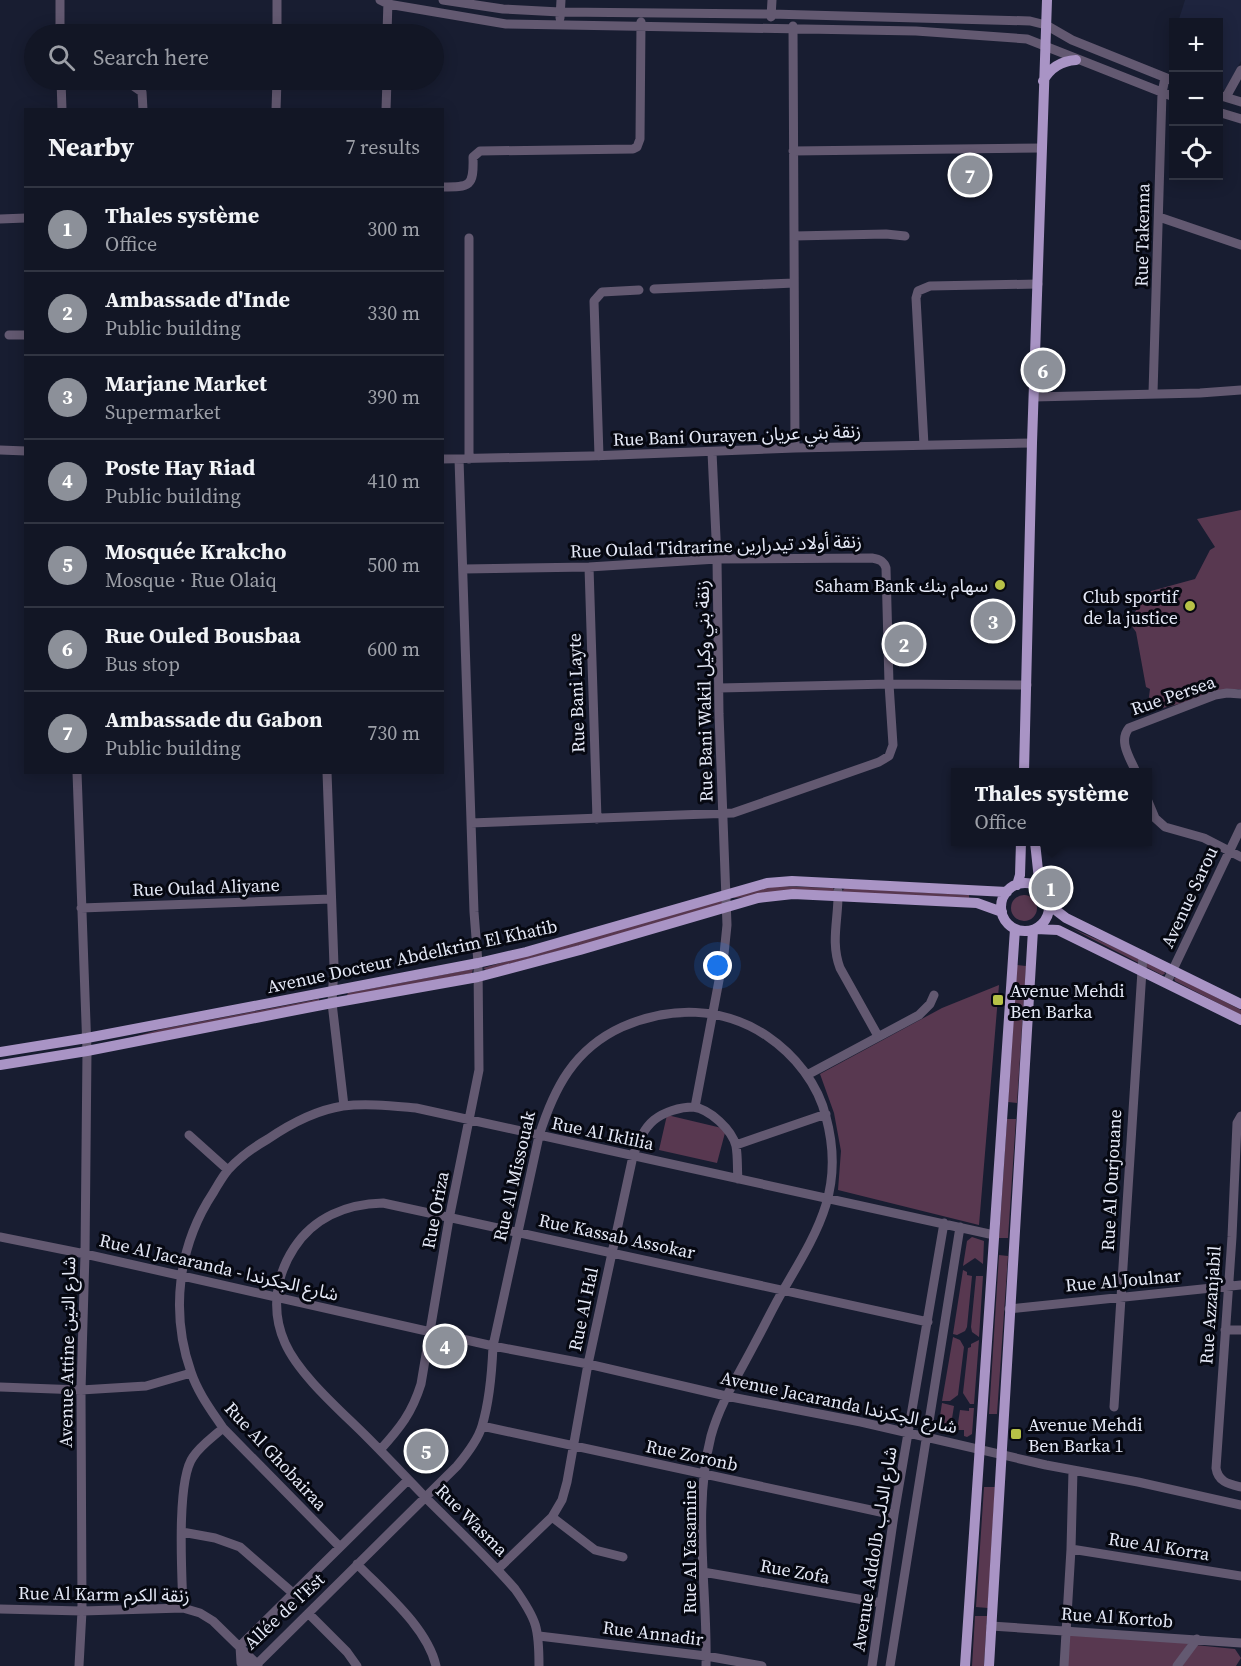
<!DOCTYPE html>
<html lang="en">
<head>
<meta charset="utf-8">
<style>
  :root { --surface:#121625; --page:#1b1f2d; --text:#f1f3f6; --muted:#9c9fa7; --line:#313542; --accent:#8c9099 }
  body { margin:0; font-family:"Source Serif 4","Noto Sans Arabic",serif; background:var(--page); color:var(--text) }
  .controls { position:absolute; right:18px; top:18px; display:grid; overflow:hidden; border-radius:0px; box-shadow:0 3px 15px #0003 }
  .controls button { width:54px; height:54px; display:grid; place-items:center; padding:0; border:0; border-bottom:2px solid var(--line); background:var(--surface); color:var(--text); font:30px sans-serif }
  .you { position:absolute; left:718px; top:966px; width:21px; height:21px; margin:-15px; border:4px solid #fff; border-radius:50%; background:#1a73e8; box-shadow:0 0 0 9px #1a73e833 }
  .badge { display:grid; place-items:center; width:39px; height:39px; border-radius:50%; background:var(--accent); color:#fff; font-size:20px; font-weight:700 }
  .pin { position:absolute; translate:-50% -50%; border:3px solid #fff; box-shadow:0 2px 6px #0006 }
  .popup { position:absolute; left:951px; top:768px; width:201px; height:78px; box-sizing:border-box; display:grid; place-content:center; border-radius:0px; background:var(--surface); filter:drop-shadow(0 2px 4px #0005); font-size:20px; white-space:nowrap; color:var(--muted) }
  .popup b { font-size:22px; color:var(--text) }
  .popup::after { content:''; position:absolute; left:50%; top:100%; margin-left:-12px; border:12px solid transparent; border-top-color:var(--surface) }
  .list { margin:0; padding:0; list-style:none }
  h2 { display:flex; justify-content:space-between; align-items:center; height:78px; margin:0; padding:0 24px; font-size:26px }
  h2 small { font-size:20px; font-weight:400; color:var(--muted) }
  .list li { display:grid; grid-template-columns:39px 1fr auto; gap:18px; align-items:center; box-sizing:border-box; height:84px; padding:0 24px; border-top:2px solid var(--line) }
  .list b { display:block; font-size:22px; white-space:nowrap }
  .list p { margin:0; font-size:20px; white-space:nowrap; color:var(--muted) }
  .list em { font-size:20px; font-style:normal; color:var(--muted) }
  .icon { flex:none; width:33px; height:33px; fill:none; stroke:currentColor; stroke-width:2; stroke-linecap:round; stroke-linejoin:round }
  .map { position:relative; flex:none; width:1241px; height:1666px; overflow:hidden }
  .search { position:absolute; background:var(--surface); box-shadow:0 3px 15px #0003; left:24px; top:24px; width:420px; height:66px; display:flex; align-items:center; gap:15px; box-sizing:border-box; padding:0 21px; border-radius:33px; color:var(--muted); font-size:22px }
  .panel { position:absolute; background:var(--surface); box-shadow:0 3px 15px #0003; left:24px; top:108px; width:420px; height:666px; border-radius:0px }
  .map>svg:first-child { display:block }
  .built { fill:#1e243e }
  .green { fill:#583850 }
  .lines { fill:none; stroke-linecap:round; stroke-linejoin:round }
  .minor { stroke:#635971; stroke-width:9 }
  .major { stroke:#a994c5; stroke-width:10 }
  .poi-dot { fill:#b7c147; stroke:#060811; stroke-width:2 }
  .labels { text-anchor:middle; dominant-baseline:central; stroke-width:6; stroke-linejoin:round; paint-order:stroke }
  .street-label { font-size:18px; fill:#e5e9f7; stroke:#060811 }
  .poi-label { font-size:18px; fill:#e5e9f7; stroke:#060811; text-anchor:end }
</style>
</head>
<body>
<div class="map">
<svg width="1241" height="1666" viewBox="0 0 1241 1666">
  <rect width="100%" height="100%" fill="#181d31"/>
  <!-- built -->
  <path class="built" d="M1185,0H1241V61L1225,90L1219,88L1218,22H1178Z"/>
  <!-- green -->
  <path class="green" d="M1241,510V690L1238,689L1147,712L1150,689L1146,687L1136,632L1128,621L1151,591L1195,579L1210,550L1215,547L1197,519Z
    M777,886L833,888L835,892L732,898L746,892Z
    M845,888L969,895V898L845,893L842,891Z
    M1011 908a13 13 0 1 1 26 0a13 13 0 1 1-26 0Z
    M722,900V904L593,942L486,970L483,968Z
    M1071,928L1110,945L1164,971L1165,974L1162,975Z
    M1017,965L1026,966L1017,1103L1008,1102Z
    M473,969L472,973L350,997L347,995L348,993Z
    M1177,977L1241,1010V1015L1175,981L1174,978Z
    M999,985L979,1225L838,1190L841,1151L834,1113L820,1074L942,1008Z
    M319,999V1002L126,1039L162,1029Z
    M667,1115L726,1129L717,1163L659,1150Z
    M1007,1119H1016L1008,1238H999Z
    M972,1237L984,1241L983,1264L975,1258L963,1266L967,1241Z
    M999,1255L1008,1256L997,1414H989Z
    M963,1270L967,1272V1275L972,1276L967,1327L965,1331L957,1335L953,1334Z
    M976,1276H983L979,1337L972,1332L971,1327Z
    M953,1337L960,1340L964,1347L958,1395L950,1401H942Z
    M979,1340L974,1404H970L963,1393L968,1348L971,1347V1344Z
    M942,1403L954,1406L950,1431L946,1432L938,1429Z
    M969,1408H974L972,1434L967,1437L964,1436V1430H957L960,1410L969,1411Z
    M984,1487H995L988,1608L976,1607Z
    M975,1616H987L984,1666H972Z
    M1069,1635L1189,1642L1174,1666H1065Z
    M1195,1645L1235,1649L1241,1658L1236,1666H1182Z"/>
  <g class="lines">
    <!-- minor -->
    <path class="minor" d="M60,0V34
      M380,0L388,4L506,24L916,31L1027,39L1174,97
      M443,0L503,9L560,12L771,14L1030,21L1046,25L1072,40L1174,81
      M771,17L772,0
      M560,18L561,0
      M793,26L795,448
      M277,34V0
      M387,34L388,0
      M61,80L62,110
      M61,85H132L142,92L143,110
      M1218,95L1241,102
      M1226,97L1241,70
      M276,110L277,80
      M386,110L387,80
      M1218,112L1241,119
      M793,151L1042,148
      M442,187C470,187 474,187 473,157L480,151L633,149L637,147L640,139L641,22
      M1159,217L1241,245
      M0,219L26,218
      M794,236L886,234L905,236
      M469,238V459
      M654,289L794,283
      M9,335H26
      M1153,393L1162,93L1165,78
      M1034,397L1200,393L1241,390
      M924,445L916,298L918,291L930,286L1038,284
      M0,450L26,451
      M599,456L594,301L602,292L639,290
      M442,459L590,456L795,448L1032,443
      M589,567L597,819
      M464,569L589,567L717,559L872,558C879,559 884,561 886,568L889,684L893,745L889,756L879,762L733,813L471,823
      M719,688L889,684L1027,685
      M77,772L87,1051L85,1254L81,1390L82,1611L79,1666
      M327,772L334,966L332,1003L344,1106
      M1136,772C1130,758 1118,741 1129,728L1215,695L1227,693L1241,694
      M1147,799L1155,818L1165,827L1204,838L1241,857
      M838,891C839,917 830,942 840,968L878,1036
      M81,908L331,899
      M1167,982L1241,827
      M807,1075L919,1015L930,1004L934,995
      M695,1107L724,954L727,925L719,714L717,559L712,452
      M1241,1116L1237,1123L1232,1237L1216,1468C1218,1482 1229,1484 1241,1487
      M189,1135L228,1170
      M736,1145L826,1114
      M0,1237L85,1254L493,1346L588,1364L726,1396L861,1422L1046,1465L1138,1482L1241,1505
      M1009,1309L1241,1285
      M1225,1330H1241
      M0,1387L81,1390L146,1386L191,1373
      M1114,1407L1143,955
      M482,1426L894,1515
      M380,1450C400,1428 412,1413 421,1384L449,1219L479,1070L478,963L474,912L459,459
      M552,1517L595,1550L623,1557
      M182,1532L215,1538L240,1547L294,1594
      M340,1547L223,1428C211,1410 198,1393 191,1372C170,1312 178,1246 213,1193C218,1185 222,1177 228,1170C239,1158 254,1147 268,1139C290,1124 317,1110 343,1106C367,1103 393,1106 416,1108L994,1235
      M1071,1549L1241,1576
      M357,1564C384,1592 427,1627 436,1666
      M498,1569L552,1517L562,1500L567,1482L588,1364L633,1156C638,1143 643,1129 654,1120C664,1112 680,1107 693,1107C710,1109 732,1130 736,1146C738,1157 737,1168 738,1179
      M703,1572L881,1603
      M183,1608C182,1577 176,1480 193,1457C200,1446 213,1437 223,1428
      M0,1609L82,1611L183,1608L200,1613L213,1621L258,1665
      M309,1614L347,1652L357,1666
      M991,1626L1241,1643
      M539,1636L706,1656L762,1666
      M241,1663L257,1664L457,1466C467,1454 478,1440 482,1426C489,1403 492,1370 493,1346L539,1136C554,1088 574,1049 622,1027C670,1006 722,1006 767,1036C795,1055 818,1084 826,1117C845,1187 819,1229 785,1287C774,1305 765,1325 755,1343C739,1374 720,1403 711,1436C692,1511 708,1590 706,1666
      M241,1663L240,1646L408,1480
      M539,1666C539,1628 537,1620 515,1589C487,1557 456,1528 426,1498C406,1477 386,1456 366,1436C341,1411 299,1375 285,1343C271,1312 275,1277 294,1248C314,1217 347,1204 383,1203L928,1322
      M872,1666L894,1515L944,1223
      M890,1666L960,1227
      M1064,1666L1071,1549L1073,1470
      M1177,1666L1197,1639"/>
    <!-- major -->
    <path class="major" d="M1043,81C1050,68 1061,61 1076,60
      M1024,772L1032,443L1047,0
      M1035,842L1040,889
      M1001 907a24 24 0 1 1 48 0a24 24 0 1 1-48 0Z
      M1017,885L1020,875L1021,842
      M1049,905L1066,918L1241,1004
      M1036,929L1058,930L1241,1020
      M0,1052L87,1038L478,963L526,952L767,883L792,881L1007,892
      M0,1065L87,1051L332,1003L478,977L580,950L758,898L793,894L977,903L1002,912
      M965,1666L1015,929
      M989,1666L1033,930"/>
  </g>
  <!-- markers -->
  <g class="poi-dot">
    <circle cx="1000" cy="585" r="6"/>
    <circle cx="1190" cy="606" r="6"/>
    <rect x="992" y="994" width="12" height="12" rx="3"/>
    <rect x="1010" y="1428" width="12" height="12" rx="3"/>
  </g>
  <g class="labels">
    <!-- street labels -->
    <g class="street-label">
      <text transform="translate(1142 235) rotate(-89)">Rue Takenna</text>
      <text transform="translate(737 435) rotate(-2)">Rue Bani Ourayen زنقة بني عريان</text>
      <text transform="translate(716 546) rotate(-2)">Rue Oulad Tidrarine زنقة أولاد تيدرارين</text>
      <text transform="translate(704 691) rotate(-91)">Rue Bani Wakil زنقة بني وكيل</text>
      <text transform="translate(576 693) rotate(-92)">Rue Bani Layte</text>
      <text transform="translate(1173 695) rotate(-19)">Rue Persea</text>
      <text transform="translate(206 887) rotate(-2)">Rue Oulad Aliyane</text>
      <text transform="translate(1189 897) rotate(-65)">Avenue Sarou</text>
      <text transform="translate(412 956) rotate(-12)">Avenue Docteur Abdelkrim El Khatib</text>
      <text transform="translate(603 1133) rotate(12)">Rue Al Iklilia</text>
      <text transform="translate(514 1176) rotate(-77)">Rue Al Missouak</text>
      <text transform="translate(1111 1180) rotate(-87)">Rue Al Ourjouane</text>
      <text transform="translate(435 1210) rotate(-79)">Rue Oriza</text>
      <text transform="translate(617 1236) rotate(12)">Rue Kassab Assokar</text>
      <text transform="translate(219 1267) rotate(13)">Rue Al Jacaranda - شارع الجكرندا</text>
      <text transform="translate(1123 1280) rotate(-5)">Rue Al Joulnar</text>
      <text transform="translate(1210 1305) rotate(-86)">Rue Azzanjabil</text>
      <text transform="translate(583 1309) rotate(-78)">Rue Al Hal</text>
      <text transform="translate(67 1352) rotate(-89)">Avenue Attine شارع التين</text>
      <text transform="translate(839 1402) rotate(12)">Avenue Jacaranda شارع الجكرندا</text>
      <text transform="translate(692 1455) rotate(12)">Rue Zoronb</text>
      <text transform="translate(276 1456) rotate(47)">Rue Al Ghobairaa</text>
      <text transform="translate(472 1520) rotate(45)">Rue Wasma</text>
      <text transform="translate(1159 1546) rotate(9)">Rue Al Korra</text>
      <text transform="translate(689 1547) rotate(-90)">Rue Al Yasamine</text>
      <text transform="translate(874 1549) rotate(-81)">Avenue Addolb شارع الدلب</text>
      <text transform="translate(795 1571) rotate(10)">Rue Zofa</text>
      <text transform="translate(104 1594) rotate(1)">Rue Al Karm زنقة الكرم</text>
      <text transform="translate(284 1611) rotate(-43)">Allée de l'Est</text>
      <text transform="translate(1117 1617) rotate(4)">Rue Al Kortob</text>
      <text transform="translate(653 1633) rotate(7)">Rue Annadir</text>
    </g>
    <!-- poi labels -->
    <g class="poi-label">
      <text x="988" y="585">Saham Bank سهام بنك</text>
      <text x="1178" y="596">Club sportif<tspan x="1178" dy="21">de la justice</tspan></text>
      <text x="1010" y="990" text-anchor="start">Avenue Mehdi<tspan x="1010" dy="21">Ben Barka</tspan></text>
      <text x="1028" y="1424" text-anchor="start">Avenue Mehdi<tspan x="1028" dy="21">Ben Barka 1</tspan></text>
    </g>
  </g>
</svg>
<div class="controls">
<button>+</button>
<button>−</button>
<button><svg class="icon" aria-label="locate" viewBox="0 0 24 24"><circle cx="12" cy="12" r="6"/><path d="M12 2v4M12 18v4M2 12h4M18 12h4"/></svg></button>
</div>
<div class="you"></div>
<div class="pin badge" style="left:1051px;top:888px">1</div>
<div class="popup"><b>Thales système</b>Office</div>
<div class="pin badge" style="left:904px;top:644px">2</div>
<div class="pin badge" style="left:993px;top:621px">3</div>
<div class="pin badge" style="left:445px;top:1346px">4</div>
<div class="pin badge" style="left:426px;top:1451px">5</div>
<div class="pin badge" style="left:1043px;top:370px">6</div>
<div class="pin badge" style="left:970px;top:175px">7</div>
<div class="search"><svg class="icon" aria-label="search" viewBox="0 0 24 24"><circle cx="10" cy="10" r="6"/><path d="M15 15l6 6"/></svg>Search here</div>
<section class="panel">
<h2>Nearby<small>7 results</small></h2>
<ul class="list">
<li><span class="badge">1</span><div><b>Thales système</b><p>Office</p></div><em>300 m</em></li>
<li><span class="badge">2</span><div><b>Ambassade d'Inde</b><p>Public building</p></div><em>330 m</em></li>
<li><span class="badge">3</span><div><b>Marjane Market</b><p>Supermarket</p></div><em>390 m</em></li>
<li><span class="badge">4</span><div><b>Poste Hay Riad</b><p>Public building</p></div><em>410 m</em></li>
<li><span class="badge">5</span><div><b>Mosquée Krakcho</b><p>Mosque · Rue Olaiq</p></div><em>500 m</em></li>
<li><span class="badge">6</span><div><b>Rue Ouled Bousbaa</b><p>Bus stop</p></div><em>600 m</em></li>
<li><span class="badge">7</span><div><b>Ambassade du Gabon</b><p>Public building</p></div><em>730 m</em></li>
</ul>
</section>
</div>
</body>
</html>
